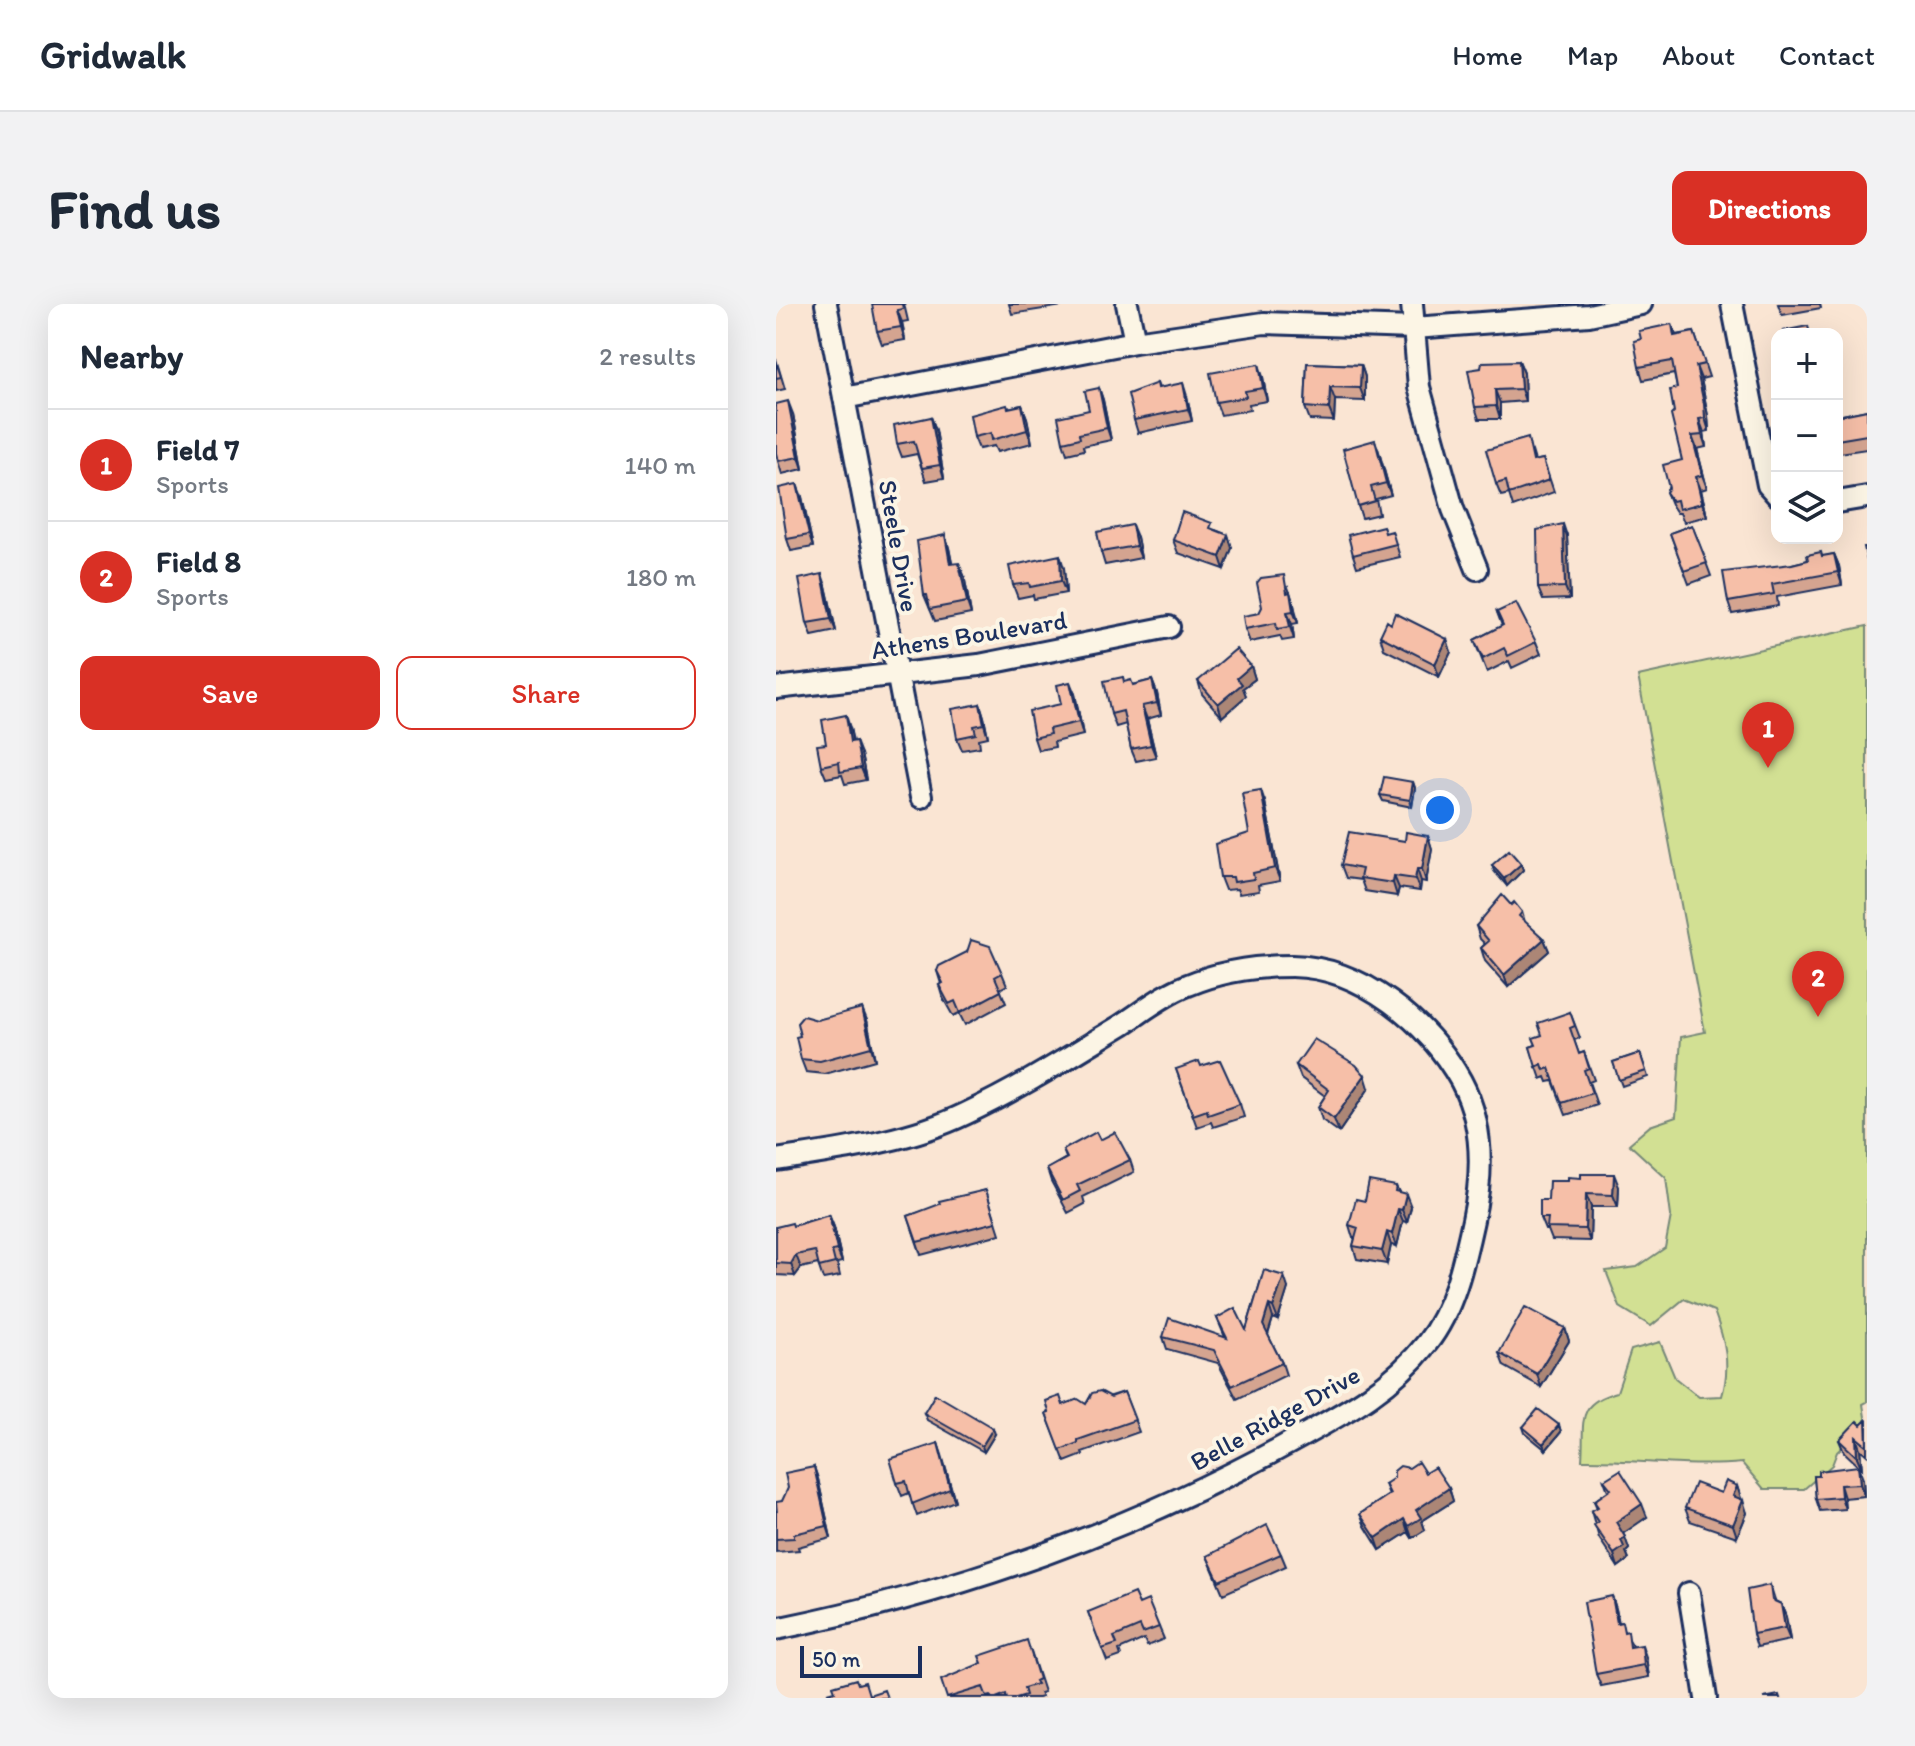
<!DOCTYPE html>
<html lang="en">
<head>
<meta charset="utf-8">
<style>
  :root { --surface:#fff; --page:#f2f2f3; --text:#1f2937; --muted:#747a83; --line:#e0e1e3; --accent:#d93025 }
  body { margin:0; font-family:Itim,sans-serif; background:var(--page); color:var(--text) }
  .controls { position:absolute; right:24px; top:24px; display:grid; overflow:hidden; border-radius:16px; box-shadow:0 8px 32px #0002 }
  .controls button { width:72px; height:72px; display:grid; place-items:center; padding:0; border:0; border-bottom:2px solid var(--line); background:var(--surface); color:var(--text); font:40px sans-serif }
  .scale { position:absolute; left:24px; bottom:20px; width:122px; box-sizing:border-box; padding-left:8px; border:4px solid #1b2f5e; border-top:0; font-size:22px; line-height:28px; white-space:nowrap; color:#1b2f5e; -webkit-text-stroke:6px #fcf5e5; paint-order:stroke }
  .you { position:absolute; left:664px; top:506px; width:28px; height:28px; margin:-20px; border:6px solid #fff; border-radius:50%; background:#1a73e8; box-shadow:0 0 0 12px #1a73e833 }
  .badge { display:grid; place-items:center; width:52px; height:52px; border-radius:50%; background:var(--accent); color:#fff; font-size:26px; font-weight:700 }
  .pin { position:absolute; translate:-50% -66px; filter:drop-shadow(0 2px 4px #0008) }
  .pin::after { content:''; position:absolute; top:42px; width:28px; height:24px; background:inherit; clip-path:polygon(0 0,100% 0,50% 100%) }
  .list { margin:0; padding:0; list-style:none }
  h2 { display:flex; justify-content:space-between; align-items:center; height:104px; margin:0; padding:0 32px; font-size:34px }
  h2 small { font-size:26px; font-weight:400; color:var(--muted) }
  .list li { display:grid; grid-template-columns:52px 1fr auto; gap:24px; align-items:center; box-sizing:border-box; height:112px; padding:0 32px; border-top:2px solid var(--line) }
  .list b { display:block; font-size:30px; white-space:nowrap }
  .list p { margin:0; font-size:26px; white-space:nowrap; color:var(--muted) }
  .list em { font-size:26px; font-style:normal; color:var(--muted) }
  .actions { display:flex; gap:16px; padding:24px 32px }
  .actions a { flex:1; padding:18px 0; border:2px solid var(--accent); border-radius:16px; text-align:center; font-size:28px; color:var(--accent) }
  .actions .main { background:var(--accent); color:#fff }
  .icon { flex:none; width:44px; height:44px; fill:none; stroke:currentColor; stroke-width:2; stroke-linecap:round; stroke-linejoin:round }
  .map { position:relative; flex:none; width:1091px; height:1394px; overflow:hidden; border-radius:16px }
  header { display:flex; align-items:center; gap:48px; box-sizing:border-box; height:112px; padding:0 40px; background:var(--surface); border-bottom:2px solid var(--line) }
  header strong { font-size:38px }
  nav { display:flex; gap:44px; margin-inline-start:auto; font-size:28px }
  .intro { display:flex; align-items:center; justify-content:space-between; box-sizing:border-box; height:192px; padding:0 48px }
  h1 { margin:0; font-size:56px }
  .button { padding:20px 36px; border-radius:16px; background:var(--accent); color:#fff; font-size:28px; font-weight:700 }
  main { display:flex; gap:48px; padding:0 48px }
  aside { flex:1; background:var(--surface); border-radius:16px; box-shadow:0 8px 32px #0002 }
  .map>svg:first-child { display:block }
  .green { fill:#d2e093; stroke:#768878; stroke-width:2 }
  .lines { fill:none; stroke-linecap:round; stroke-linejoin:round }
  .minor-casing { stroke:#1b2f5e; stroke-width:26 }
  .minor { stroke:#fcf5e5; stroke-width:20 }
  .wall { fill:#d4a490; stroke:#1b2f5e; stroke-width:2 }
  .shaded-wall { fill:#ac8676; stroke:#1b2f5e; stroke-width:2 }
  .building { fill:#f6bfa8; stroke:#1b2f5e; stroke-width:2 }
  .labels { text-anchor:middle; dominant-baseline:central; stroke-width:8; stroke-linejoin:round; paint-order:stroke }
  .street-label { font-size:26px; fill:#1b2f5e; stroke:#fcf5e5 }
</style>
</head>
<body>
<header>
<strong>Gridwalk</strong>
<nav><a>Home</a><a>Map</a><a>About</a><a>Contact</a></nav>
</header>
<div class="intro"><h1>Find us</h1><a class="button">Directions</a></div>
<main>
<aside>
<h2>Nearby<small>2 results</small></h2>
<ul class="list">
<li><span class="badge">1</span><div><b>Field 7</b><p>Sports</p></div><em>140 m</em></li>
<li><span class="badge">2</span><div><b>Field 8</b><p>Sports</p></div><em>180 m</em></li>
</ul>
<div class="actions"><a class="main">Save</a><a>Share</a></div>
</aside>
<div class="map">
<svg width="1091" height="1394" viewBox="0 0 1091 1394">
  <rect width="100%" height="100%" fill="#fae5d3"/>
  <filter id="ink" filterUnits="userSpaceOnUse"><feTurbulence type="fractalNoise" baseFrequency=".0125" numOctaves="2"/><feDisplacementMap in="SourceGraphic" scale="16" xChannelSelector="R" yChannelSelector="G"/><feConvolveMatrix kernelMatrix="1 2 1 2 8 2 1 2 1" color-interpolation-filters="sRGB"/></filter>
  <g filter="url(#ink)">
    <!-- green -->
    <path class="green" d="M1091,322V1098L1087,1100L1090,1120L1061,1148L1056,1161L1028,1185H988L966,1159C913,1164 859,1155 806,1156C809,1118 798,1100 841,1088L855,1046L884,1038L899,1074L923,1093L946,1092C955,1061 949,1037 938,1007L908,995L875,1022L844,1003L830,967L861,963L889,944L895,912L890,874L853,840L874,822L900,813L905,733L929,728L862,372Z"/>
    <g class="lines">
      <defs>
        <path id="minor" d="M50,0L145,493
          M351,0L359,38
          M636,0L643,83L677,205L701,265
          M956,0L992,181L1001,191
          M68,94L359,38L488,19L638,24L813,11L865,0
          M1061,198L1091,193
          M0,384L203,361L393,323
          M0,856C63,846 131,838 189,810C243,785 293,753 344,722C366,708 388,690 412,681C445,667 481,662 516,662C586,663 653,719 685,777C708,820 707,870 697,916C688,957 678,1005 651,1039C613,1088 560,1113 508,1142C349,1229 177,1289 0,1325
          M913,1289L930,1394"/>
      </defs>
      <!-- minor casing -->
      <use href="#minor" class="minor-casing"/>
      <!-- minor -->
      <use href="#minor" class="minor"/>
    </g>
    <!-- wall -->
    <path class="wall" d="M128,0L132,17L126,18L129,36L106,40L101,27Z
      M233,0H299L236,10Z
      M1002,0H1044L1045,4L1006,11Z
      M896,20L900,31L918,28L933,73L925,75L932,112L933,127L928,128L930,143L921,145L931,184L925,186L931,212L908,218L904,209H901L895,200L890,188L906,156L898,108L901,84L898,70L867,76L863,63L865,35Z
      M0,55L9,85L0,87Z
      M743,57L748,69L749,97L724,99V115H703L699,103Z
      M531,59L585,61L589,73V97L559,96L558,117L534,116L529,103Z
      M487,73L491,97L473,100L474,106L445,111L440,98Z
      M381,79L383,84L411,92L416,117L362,129L358,116Z
      M323,84L327,96L335,136L307,142L308,146L291,150L287,138L313,106Z
      M246,101L251,114L256,139L221,148L218,142L203,145L198,133L232,104Z
      M1091,106V145L1064,149L1061,142V112Z
      M17,110L27,165L6,170L2,157Z
      M155,113L160,126L168,174L150,177L141,150L126,153L121,140Z
      M756,147L759,157L767,155L778,188L737,203L733,190L725,192L720,180Z
      M603,148L615,191L600,195L603,210L586,214L582,202Z
      M26,193L37,243L15,247L11,235Z
      M916,221L935,272L913,280L894,229Z
      M439,226L452,231L456,244L448,265L402,249L397,236Z
      M610,229L620,240L624,253L581,263L577,251Z
      M169,231L173,244L176,260L188,271L195,310L159,317L148,291Z
      M791,232L794,295L767,296L762,284Z
      M361,233L365,254L329,261L325,248Z
      M1058,250L1063,262L1066,281L1001,293L1002,302L956,310L952,298L1016,260Z
      M288,264L290,289L258,295L257,291L242,294L237,281Z
      M50,282L60,327L36,332L31,319Z
      M512,283L518,301L522,319L516,320L518,335L506,337L504,332L474,338L469,325L483,309Z
      M721,308L760,338L765,350L736,364L733,357L711,368L698,336L726,322Z
      M615,320L671,335L675,348L663,373L608,345L604,332Z
      M475,362L479,375L467,384L470,392L446,413L426,390L422,377Z
      M376,376L381,389L385,411L371,415L380,453L360,457L355,445L350,420L340,423L335,410L349,378L357,381Z
      M299,390L307,431L278,438L279,443L262,446L258,434L285,400Z
      M204,400L208,413L212,433L203,435L204,443L186,446L181,434Z
      M74,424L77,438L85,450L90,476L69,480L66,471L50,474L45,462L50,440Z
      M637,478L639,484L636,503L607,497L604,491Z
      M489,498L504,577L482,581L483,587L463,590L461,585L449,586L444,573L473,529Z
      M652,532L656,545L650,578L645,577L644,587L623,584L621,592L589,587L585,576L570,574L565,561L629,537Z
      M745,560L747,566L731,582L718,567L716,561Z
      M735,601L746,608L749,618L768,635L773,647L732,683L709,657L705,644L709,640L704,635L700,622Z
      M161,667L226,669L231,681L224,685L230,699L189,721L183,709L177,712L167,694L163,681L165,680Z
      M794,708L804,734L798,736L803,750L808,748L818,776L813,778L821,801L790,811L777,777L772,778L770,773L765,775L754,743L760,741L766,731Z
      M41,716H91L99,756L49,770L30,768L25,755L24,732Z
      M864,749L872,773L846,782L837,758Z
      M520,761L593,784L563,828L546,816L542,803L549,792L525,774Z
      M425,762L464,800L468,813L437,823L435,818L421,823L400,765Z
      M324,836L354,856L358,868L307,893L309,900L292,909L275,877L271,865L290,854L287,846Z
      M620,882L623,888L635,903L631,918L627,917L621,942L615,941L611,960L581,955L577,942L579,934H577L573,921L589,897Z
      M843,883L842,903H815L814,937L776,936L772,926H769L764,914L772,896Z
      M210,886L224,930L145,951L132,912Z
      M53,911L58,923L66,958L61,959L64,972L47,975L42,960L25,964L19,972L0,971V923L17,922Z
      M488,966L512,984L502,1016L497,1014L492,1031L506,1059L510,1071L461,1095L442,1059L391,1045L387,1033H449L441,1014L470,1026Z
      M789,1024L793,1037L765,1083L728,1062L723,1049Z
      M348,1088L363,1128L306,1148L307,1151L289,1158L270,1109L287,1101L310,1100Z
      M148,1109L219,1130L208,1148L151,1116Z
      M1091,1117V1151L1084,1145L1086,1165L1068,1148L1063,1136Z
      M783,1121L785,1128L770,1146L749,1129L747,1123Z
      M162,1139L179,1197L141,1212L133,1189L126,1192L121,1179Z
      M38,1163L42,1175L55,1234L22,1243L23,1246L0,1248V1206L1,1208L6,1197Z
      M649,1169L673,1184L677,1197L646,1217L649,1226L636,1234L632,1228L604,1246L589,1222L584,1210L613,1191L609,1180Z
      M1038,1172L1087,1175L1088,1192L1068,1194L1069,1205L1044,1207L1040,1195Z
      M828,1176L871,1213L847,1229L853,1245L850,1248L853,1255L842,1263L823,1234L815,1207L821,1204L818,1197L832,1187Z
      M961,1182L965,1196L971,1209L961,1233L914,1217L909,1204Z
      M505,1250L510,1262L447,1290L431,1252Z
      M994,1281L999,1297L1005,1300L1010,1313L1014,1336L981,1343L977,1330Z
      M836,1292L840,1305L843,1319L857,1342L870,1353L873,1373L825,1382L820,1370Z
      M363,1300L383,1323L388,1335L371,1342L368,1335L343,1346L345,1352L331,1357L312,1308Z
      M255,1348L268,1388L264,1389L266,1393L262,1394H171Z"/>
    <!-- shaded-wall -->
    <path class="shaded-wall" d="M121,6L126,18L129,36L125,23Z
      M743,57L748,69L749,97L745,85Z
      M483,60L487,73L491,97L487,84Z
      M585,61L589,73V97L584,84Z
      M920,62L925,75L932,112L933,127L929,114Z
      M407,79L411,92L416,117L412,105Z
      M554,83L559,96L558,117L553,105Z
      M323,84L327,96L335,136L331,124Z
      M719,86L724,99V115L720,102Z
      M12,97L17,110L27,165L23,153Z
      M246,101L251,114L256,139L251,126Z
      M155,113L160,126L168,174L164,161Z
      M923,115L928,128L930,143L926,131Z
      M916,132L921,145L931,184L926,171Z
      M599,136L603,148L615,191L610,179Z
      M920,173L925,186L931,212L926,199Z
      M21,180L26,193L37,243L33,231Z
      M787,220L791,232L794,295L789,283Z
      M356,221L361,233L365,254L360,242Z
      M169,231L173,244L179,273L174,260Z
      M452,231L456,244L448,265L444,253Z
      M1058,250L1063,262L1066,281L1062,268Z
      M284,251L288,264L290,289L285,277Z
      M183,259L188,271L195,310L191,298Z
      M46,270L50,282L60,327L55,315Z
      M514,288L518,301L522,319L517,307Z
      M511,308L516,320L518,335L514,323Z
      M671,335L675,348L663,373L659,360Z
      M475,362L479,375L467,384L470,392L446,413L442,400L461,374Z
      M376,376L381,389L385,411L381,399Z
      M294,378L299,390L307,431L303,418Z
      M204,400L208,413L212,433L208,420Z
      M366,402L371,415L380,453L375,441Z
      M70,411L74,424L79,451L74,438Z
      M80,437L85,450L90,476L85,464Z
      M637,478L639,484L636,503L634,496Z
      M485,486L489,498L504,577L499,564Z
      M652,532L656,545L650,578L646,565Z
      M745,560L747,566L731,582L728,575Z
      M641,565L645,577L644,587L639,575Z
      M618,572L623,584L621,592L617,579Z
      M768,635L773,647L732,683L728,671Z
      M86,704L91,716L99,756L95,743Z
      M589,771L593,784L563,828L558,815Z
      M838,870L843,883L842,903L837,891Z
      M630,890L635,903L631,918L626,906Z
      M810,890L815,903L814,937L809,925Z
      M622,905L627,917L621,942L616,930Z
      M53,911L58,923L66,958L61,946Z
      M611,928L615,941L611,960L606,947Z
      M20,951L25,964L19,972L15,960Z
      M508,972L512,984L502,1016L497,1003Z
      M493,1001L497,1014L491,1033L487,1021Z
      M789,1024L793,1037L765,1083L761,1070Z
      M783,1121L785,1128L770,1146L767,1140Z
      M217,1124L219,1130L208,1148L206,1142Z
      M1080,1133L1084,1145L1086,1165L1081,1153Z
      M162,1139L166,1151L179,1197L174,1185Z
      M1082,1162L1087,1175L1088,1192L1084,1180Z
      M38,1163L42,1175L55,1234L51,1222Z
      M1064,1181L1068,1194L1069,1205L1065,1193Z
      M961,1182L965,1194L961,1205L957,1192Z
      M673,1184L677,1197L646,1217L649,1226L636,1234L632,1222L640,1206Z
      M967,1196L971,1209L961,1233L957,1221Z
      M866,1200L871,1213L845,1231L840,1218Z
      M628,1215L632,1228L604,1246L600,1234Z
      M849,1233L853,1245L850,1248L853,1255L842,1263L838,1250L845,1236Z
      M836,1292L840,1305L845,1332L841,1319Z
      M1005,1300L1010,1313L1014,1336L1009,1324Z
      M866,1341L870,1353L873,1373L868,1361Z"/>
    <!-- building -->
    <path class="building" d="M96,0H126L127,5L121,6L125,23L101,27Z
      M896,20L898,32L918,28L929,60L920,62L928,100L929,114L923,115L926,131L916,132L926,171L920,173L926,199L903,205L901,196L896,197L890,188L893,184L887,161L906,156L895,111L898,108L894,86L901,84L896,57L863,63L858,37L865,35L863,27Z
      M1032,22L1034,30H1008L1007,27Z
      M0,57L5,73L0,74Z
      M743,57L745,85L719,86L720,102L699,103L692,66L705,64L706,58Z
      M531,59L585,61L584,84L554,83L553,105L529,103Z
      M483,60L487,84L469,87L470,93L440,98L434,69Z
      M381,79L382,84L407,79L412,105L358,116L352,90Z
      M323,84L331,124L303,130L304,134L287,138L282,113L313,106L309,87Z
      M12,97L23,153L2,157L0,149V100Z
      M231,101L232,104L246,101L251,126L216,136L215,129L198,133L194,111Z
      M1091,106V131L1061,136V112Z
      M155,113L164,161L146,164L138,137L121,140L118,121Z
      M752,134L757,157L767,155L773,176L733,190L730,177L720,180L710,146Z
      M599,136L610,179L595,183L599,197L582,202L567,145Z
      M21,180L33,231L11,235L3,184Z
      M406,208L436,219L434,224L452,231L444,253L397,236Z
      M787,220L789,283L762,284L761,226Z
      M356,221L360,242L325,248L321,228Z
      M916,221L931,259L908,267L894,229Z
      M607,222L609,229L616,227L620,240L577,251L572,231Z
      M169,231L174,260L183,259L191,298L154,305L151,291H148L141,237Z
      M1088,243H1091V257Z
      M1045,248L1046,252L1058,250L1062,268L996,280L998,290L952,298L947,268L1016,260L1032,256L1031,251Z
      M284,251L285,277L254,283L253,279L237,281L233,262Z
      M46,270L55,315L31,319L23,275Z
      M508,271L511,289L514,288L517,307L511,308L514,323L501,325L500,319L469,325L467,312L483,309L486,303L481,279L485,274Z
      M740,299L760,338L732,352L728,344L707,355L698,336L727,321L721,308Z
      M619,309L671,335L659,360L604,332L611,317L615,320Z
      M460,345L475,362L461,374L466,380L442,400L422,377Z
      M347,373L348,378L355,376L357,381L376,376L381,399L366,402L375,441L355,445L347,407L335,410L328,377Z
      M294,378L303,418L273,425L274,430L258,434L253,407L285,400L281,381Z
      M204,400L208,420L198,422L200,430L181,434L176,405Z
      M70,411L74,438L80,437L85,464L64,468L63,458L45,462L41,441L50,440L46,416Z
      M608,473L637,478L634,496L604,491Z
      M485,486L499,564L477,569L478,575L458,578L457,573H444L439,540L473,529L466,489Z
      M573,528L629,537L630,528L652,532L646,565H641L639,575L618,572L617,579L584,574L586,565L565,561Z
      M733,546L745,560L728,575L716,561Z
      M726,591L735,601L738,598L746,608L743,612L768,635L728,671L705,644L713,637L700,622Z
      M195,636L214,642L226,669L219,673L225,687L184,709L179,697L173,700L163,681L167,679L161,667L163,662L191,648Z
      M86,704L95,743L44,757L25,755L20,733L24,732L21,719L27,712L41,716Z
      M794,708L799,722L794,724L803,750L808,748L813,764L808,766L816,789L786,799L773,764L768,766L766,760L760,763L754,743L760,741L757,734L766,731L762,719Z
      M538,735L580,761L589,771L558,815L542,803L553,786L520,761Z
      M864,749L870,767L843,776L837,758Z
      M444,756L464,800L432,811L431,806L417,811L400,765L423,757L425,762Z
      M320,828L324,836L339,828L354,856L301,881L304,887L287,896L271,865L291,854L287,846Z
      M805,870H838L837,891L810,890L809,925L771,924L772,914H764V896H772L773,877H792V873L805,874Z
      M593,877L620,882L619,887L630,890L626,906L622,905L616,930L611,928L606,947L577,942L582,924L573,921L580,895L589,897Z
      M210,886L220,918L141,938L132,912L164,900L163,897Z
      M53,911L61,946L56,947L59,959L43,963L39,947L20,951L15,960L0,959V923L16,919L17,922Z
      M488,966L508,972L497,1003L493,1001L487,1021L506,1059L456,1082L438,1046L387,1033L393,1014L451,1034L441,1014L459,1004L470,1026Z
      M749,1003L789,1024L761,1070L723,1049Z
      M324,1087L335,1093L348,1088L359,1116L302,1136V1139L284,1146L270,1109L273,1108L270,1097L284,1092L287,1101L302,1095L310,1100L316,1089Z
      M159,1090L217,1124L206,1142L148,1109Z
      M762,1105L783,1121L767,1140L747,1123Z
      M1090,1116L1091,1142L1080,1133L1081,1153L1063,1136L1081,1117L1085,1121Z
      M162,1139L174,1185L136,1200L130,1177L121,1179L114,1155Z
      M642,1158L649,1169L659,1163L673,1184L640,1206L645,1214L632,1222L628,1215L600,1234L584,1210L614,1190L609,1180L618,1174V1167L624,1162L633,1164Z
      M1082,1162L1084,1180L1064,1181L1065,1193L1040,1195L1038,1172H1043V1167Z
      M38,1163L51,1222L18,1230V1234L0,1235V1206L1,1208L0,1198L6,1197L12,1184L9,1169Z
      M844,1166L866,1200L840,1218L849,1233L845,1236L848,1243L838,1250L818,1221L822,1218L815,1207L822,1203L818,1197L835,1185L828,1176Z
      M950,1177L961,1182L957,1192L967,1196L957,1221L909,1204L919,1179L945,1189Z
      M491,1221L505,1250L443,1277L431,1252Z
      M994,1281L996,1296L1005,1300L1009,1324L977,1330L971,1286Z
      M358,1289L363,1300L372,1296L383,1323L367,1329L364,1322L338,1333L341,1340L326,1345L312,1308Z
      M836,1292L841,1319L846,1318L848,1328L852,1327L854,1343L866,1341L868,1361L820,1370L808,1298Z
      M251,1336L263,1375L259,1377L261,1380L248,1384L250,1391L240,1394H231L230,1390L220,1394H217L215,1392L211,1393L207,1383L171,1394L165,1376L206,1359L203,1352Z
      M80,1375L82,1380L89,1378L93,1391L108,1386L111,1394H54L52,1389L59,1387L57,1382Z
      M1003,1391L1004,1394H988Z"/>
  </g>
  <g class="labels">
    <!-- street labels -->
    <g class="street-label">
      <text transform="translate(123 242) rotate(80)">Steele Drive</text>
      <text transform="translate(193 331) rotate(-9)">Athens Boulevard</text>
      <text transform="translate(499 1114) rotate(-29)">Belle Ridge Drive</text>
    </g>
  </g>
</svg>
<div class="controls">
<button>+</button>
<button>−</button>
<button><svg class="icon" aria-label="layers" viewBox="0 0 24 24"><path d="M12 4l9 5-9 5-9-5zM3 14l9 5 9-5"/></svg></button>
</div>
<div class="scale">50 m</div>
<div class="you"></div>
<div class="pin badge" style="left:992px;top:464px">1</div>
<div class="pin badge" style="left:1042px;top:713px">2</div>
</div>
</main>
</body>
</html>
